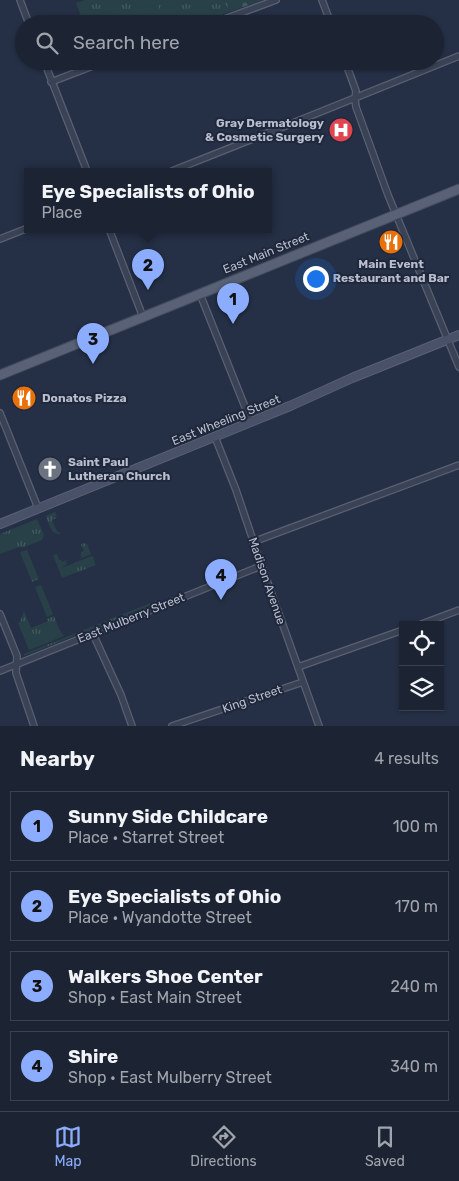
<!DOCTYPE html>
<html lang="en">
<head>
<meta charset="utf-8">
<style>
  :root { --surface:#1c2434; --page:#293040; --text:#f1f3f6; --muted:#a0a4ac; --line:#3a414f; --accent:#8cadff }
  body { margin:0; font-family:Rubik,sans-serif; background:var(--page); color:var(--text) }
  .controls { position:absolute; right:15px; bottom:15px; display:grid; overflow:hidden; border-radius:0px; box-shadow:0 1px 4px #0004 }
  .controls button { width:45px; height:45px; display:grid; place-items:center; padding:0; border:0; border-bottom:1px solid var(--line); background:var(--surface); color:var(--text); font:25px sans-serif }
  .you { position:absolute; left:315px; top:278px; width:18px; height:18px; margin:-12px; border:4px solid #fff; border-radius:50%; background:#1a73e8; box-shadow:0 0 0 8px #1a73e833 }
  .badge { display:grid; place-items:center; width:32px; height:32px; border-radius:50%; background:var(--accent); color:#111; font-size:16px; font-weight:700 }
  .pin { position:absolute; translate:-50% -41px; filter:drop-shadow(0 1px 2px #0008) }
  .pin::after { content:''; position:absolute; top:26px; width:18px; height:15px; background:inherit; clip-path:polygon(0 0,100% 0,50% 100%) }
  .popup { position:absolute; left:24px; top:168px; width:248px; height:65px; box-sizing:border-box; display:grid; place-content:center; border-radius:0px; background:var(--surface); filter:drop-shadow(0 1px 4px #0005); font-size:16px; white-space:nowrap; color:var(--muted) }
  .popup b { font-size:19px; color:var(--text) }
  .popup::after { content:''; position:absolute; left:50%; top:100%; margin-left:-10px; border:10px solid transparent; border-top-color:var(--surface) }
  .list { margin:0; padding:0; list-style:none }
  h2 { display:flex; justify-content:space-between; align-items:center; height:65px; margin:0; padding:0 20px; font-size:21px }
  h2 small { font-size:16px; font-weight:400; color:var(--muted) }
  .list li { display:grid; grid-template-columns:32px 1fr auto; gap:15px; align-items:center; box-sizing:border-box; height:70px; margin:0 10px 10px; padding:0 10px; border:1px solid var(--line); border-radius:0px }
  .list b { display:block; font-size:19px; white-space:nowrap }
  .list p { margin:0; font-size:16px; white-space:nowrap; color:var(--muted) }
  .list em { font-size:16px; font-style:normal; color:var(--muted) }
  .icon { flex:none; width:28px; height:28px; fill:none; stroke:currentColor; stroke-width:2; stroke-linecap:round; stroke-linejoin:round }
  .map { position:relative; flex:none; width:459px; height:726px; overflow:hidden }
  .search { position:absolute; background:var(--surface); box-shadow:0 1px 4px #0004; left:15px; right:15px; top:15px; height:55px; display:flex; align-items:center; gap:12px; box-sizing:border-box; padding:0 18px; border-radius:28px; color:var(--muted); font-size:19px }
  .sheet { height:385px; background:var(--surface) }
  nav { display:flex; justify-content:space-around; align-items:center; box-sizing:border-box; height:70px; border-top:1px solid var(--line); background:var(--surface); font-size:14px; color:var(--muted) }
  nav a { display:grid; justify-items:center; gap:2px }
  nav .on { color:var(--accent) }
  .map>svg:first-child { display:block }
  .grass { fill:url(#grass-tufts) }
  .cemetery { fill:url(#cemetery-stones) }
  .pitch { fill:#284047 }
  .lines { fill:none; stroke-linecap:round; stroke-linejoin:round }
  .street-casing { stroke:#596072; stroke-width:8 }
  .secondary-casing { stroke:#596072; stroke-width:10 }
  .primary-casing { stroke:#444b5e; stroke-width:11 }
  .street { stroke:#3a4355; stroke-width:5.5 }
  .secondary { stroke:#485168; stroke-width:8 }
  .primary { stroke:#586175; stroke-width:9 }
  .labels { text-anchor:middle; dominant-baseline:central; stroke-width:4; stroke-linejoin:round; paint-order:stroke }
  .poi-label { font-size:12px; font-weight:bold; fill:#b8bece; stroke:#1f273b; text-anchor:start }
  .street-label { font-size:12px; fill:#b8bece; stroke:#1f273b }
</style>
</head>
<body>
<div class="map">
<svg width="459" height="726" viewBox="0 0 459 726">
  <defs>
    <pattern id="grass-tufts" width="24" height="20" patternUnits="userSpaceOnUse" patternTransform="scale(1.25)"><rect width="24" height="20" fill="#284047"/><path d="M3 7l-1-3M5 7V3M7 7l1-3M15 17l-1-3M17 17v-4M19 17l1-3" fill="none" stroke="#455a60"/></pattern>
    <pattern id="cemetery-stones" width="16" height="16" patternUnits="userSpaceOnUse" patternTransform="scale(1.25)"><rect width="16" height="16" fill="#284047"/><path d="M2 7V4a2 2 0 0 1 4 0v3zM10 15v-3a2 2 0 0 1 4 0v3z" fill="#455a60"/></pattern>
  </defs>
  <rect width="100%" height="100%" fill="#253046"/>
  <!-- grass -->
  <path class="grass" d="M85,0H224L229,12L197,24H84L76,3Z
    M55,512L57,516H55L56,518L52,520C54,525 56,532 61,534C50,535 49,524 46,516Z
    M37,519L44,535L42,540L22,548L19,547L0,554V534Z
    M83,543L87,544L91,554L82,558L80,554H81V552L84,551L81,545Z
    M27,550L39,579L32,582L20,552Z
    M57,554L59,560H61L62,562L66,560L67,564L61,568L92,556L96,565L62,578L53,555Z
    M41,585L53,614L47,617L35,587Z
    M158,600L157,603L24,656V654Z
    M24,611L31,628L48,621L47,619L54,616L59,629L64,636L29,650L18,623L20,622Z"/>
  <!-- cemetery -->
  <path class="cemetery" d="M224,0H263L229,12Z"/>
  <!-- pitch -->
  <path class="pitch" d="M156,0L164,22L161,24H153L146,4Z
    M161,0H173L179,17L168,21Z
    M115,9L120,23L97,24L94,17Z"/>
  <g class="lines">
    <defs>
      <path id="street" d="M20,0L29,24
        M322,0L331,24
        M211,24L276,0
        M44,61L87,171
        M345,61L356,91L355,99L356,107L388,195L459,367
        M51,82L106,61
        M172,171C268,133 363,95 459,56
        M109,229L143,317
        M0,239L28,228
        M200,294L251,422
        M0,413L38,508
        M215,437L236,490L259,558L319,726
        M253,542L459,465
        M0,614L17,656L16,673L34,726
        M419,625L459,610
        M93,634L121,695L132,726
        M298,667L403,630
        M0,671L261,566
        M172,726L303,682"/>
      <path id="secondary" d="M0,524L290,406L352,378L459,335"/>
      <path id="primary" d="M0,375L459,189"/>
    </defs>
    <!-- street casing -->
    <use href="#street" class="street-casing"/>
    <!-- secondary casing -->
    <use href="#secondary" class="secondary-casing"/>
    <!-- primary casing -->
    <use href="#primary" class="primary-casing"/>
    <!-- street -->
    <use href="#street" class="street"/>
    <!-- secondary -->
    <use href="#secondary" class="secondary"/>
    <!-- primary -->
    <use href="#primary" class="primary"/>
  </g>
  <!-- icons -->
  <defs>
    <symbol id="hospital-disc" viewBox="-11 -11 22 22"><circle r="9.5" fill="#e0444e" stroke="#1f273b"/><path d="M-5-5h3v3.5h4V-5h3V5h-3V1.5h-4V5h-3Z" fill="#fff"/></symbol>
    <symbol id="restaurant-disc" viewBox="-11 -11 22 22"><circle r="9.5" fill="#e8710a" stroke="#1f273b"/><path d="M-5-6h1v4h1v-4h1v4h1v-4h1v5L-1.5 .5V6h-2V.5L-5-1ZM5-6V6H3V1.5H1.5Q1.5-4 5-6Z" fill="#fff"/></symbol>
    <symbol id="church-disc" viewBox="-11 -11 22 22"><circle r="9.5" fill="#6b7280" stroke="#1f273b"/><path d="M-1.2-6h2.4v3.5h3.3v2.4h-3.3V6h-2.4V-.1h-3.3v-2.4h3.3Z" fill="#fff"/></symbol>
  </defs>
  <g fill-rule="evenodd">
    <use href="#hospital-disc" x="327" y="116" width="28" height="28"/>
    <use href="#restaurant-disc" x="377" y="228" width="28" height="28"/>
    <use href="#restaurant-disc" x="10" y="384" width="28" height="28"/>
    <use href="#church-disc" x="36" y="455" width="28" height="28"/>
  </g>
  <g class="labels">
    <!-- poi labels -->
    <g class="poi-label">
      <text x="324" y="123" text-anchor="end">Gray Dermatology<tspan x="324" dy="14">&amp; Cosmetic Surgery</tspan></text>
      <text x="391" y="264" text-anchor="middle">Main Event<tspan x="391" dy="14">Restaurant and Bar</tspan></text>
      <text x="42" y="398">Donatos Pizza</text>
      <text x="68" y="462">Saint Paul<tspan x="68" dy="14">Lutheran Church</tspan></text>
    </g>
    <!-- street labels -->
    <g class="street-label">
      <text transform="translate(266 253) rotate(-22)">East Main Street</text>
      <text transform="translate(226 420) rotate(-22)">East Wheeling Street</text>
      <text transform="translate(267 581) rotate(71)">Madison Avenue</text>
      <text transform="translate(131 618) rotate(-22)">East Mulberry Street</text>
      <text transform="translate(252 699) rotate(-19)">King Street</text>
    </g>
  </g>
</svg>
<div class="controls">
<button><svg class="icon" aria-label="locate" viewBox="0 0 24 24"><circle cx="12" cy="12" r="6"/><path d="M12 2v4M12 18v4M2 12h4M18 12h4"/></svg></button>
<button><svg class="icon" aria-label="layers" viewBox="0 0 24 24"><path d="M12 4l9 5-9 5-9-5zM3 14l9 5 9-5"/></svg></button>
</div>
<div class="you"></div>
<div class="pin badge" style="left:233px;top:324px">1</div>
<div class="pin badge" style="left:148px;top:290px">2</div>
<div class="popup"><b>Eye Specialists of Ohio</b>Place</div>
<div class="pin badge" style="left:93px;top:364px">3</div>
<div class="pin badge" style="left:221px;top:600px">4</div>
<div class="search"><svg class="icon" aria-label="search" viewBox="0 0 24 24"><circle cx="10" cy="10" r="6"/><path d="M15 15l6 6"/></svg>Search here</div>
</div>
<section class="sheet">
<h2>Nearby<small>4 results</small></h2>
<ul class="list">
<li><span class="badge">1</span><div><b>Sunny Side Childcare</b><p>Place · Starret Street</p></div><em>100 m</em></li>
<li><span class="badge">2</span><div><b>Eye Specialists of Ohio</b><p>Place · Wyandotte Street</p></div><em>170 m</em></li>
<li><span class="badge">3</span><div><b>Walkers Shoe Center</b><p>Shop · East Main Street</p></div><em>240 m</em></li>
<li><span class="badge">4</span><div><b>Shire</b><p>Shop · East Mulberry Street</p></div><em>340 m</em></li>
</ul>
</section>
<nav>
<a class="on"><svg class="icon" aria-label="map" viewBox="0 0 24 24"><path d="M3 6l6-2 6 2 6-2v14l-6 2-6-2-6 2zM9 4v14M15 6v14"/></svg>Map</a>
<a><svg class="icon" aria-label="directions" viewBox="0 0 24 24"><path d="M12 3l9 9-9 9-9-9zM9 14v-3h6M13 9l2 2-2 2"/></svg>Directions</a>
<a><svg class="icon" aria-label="saved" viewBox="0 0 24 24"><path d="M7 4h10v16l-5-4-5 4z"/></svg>Saved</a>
</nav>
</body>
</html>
